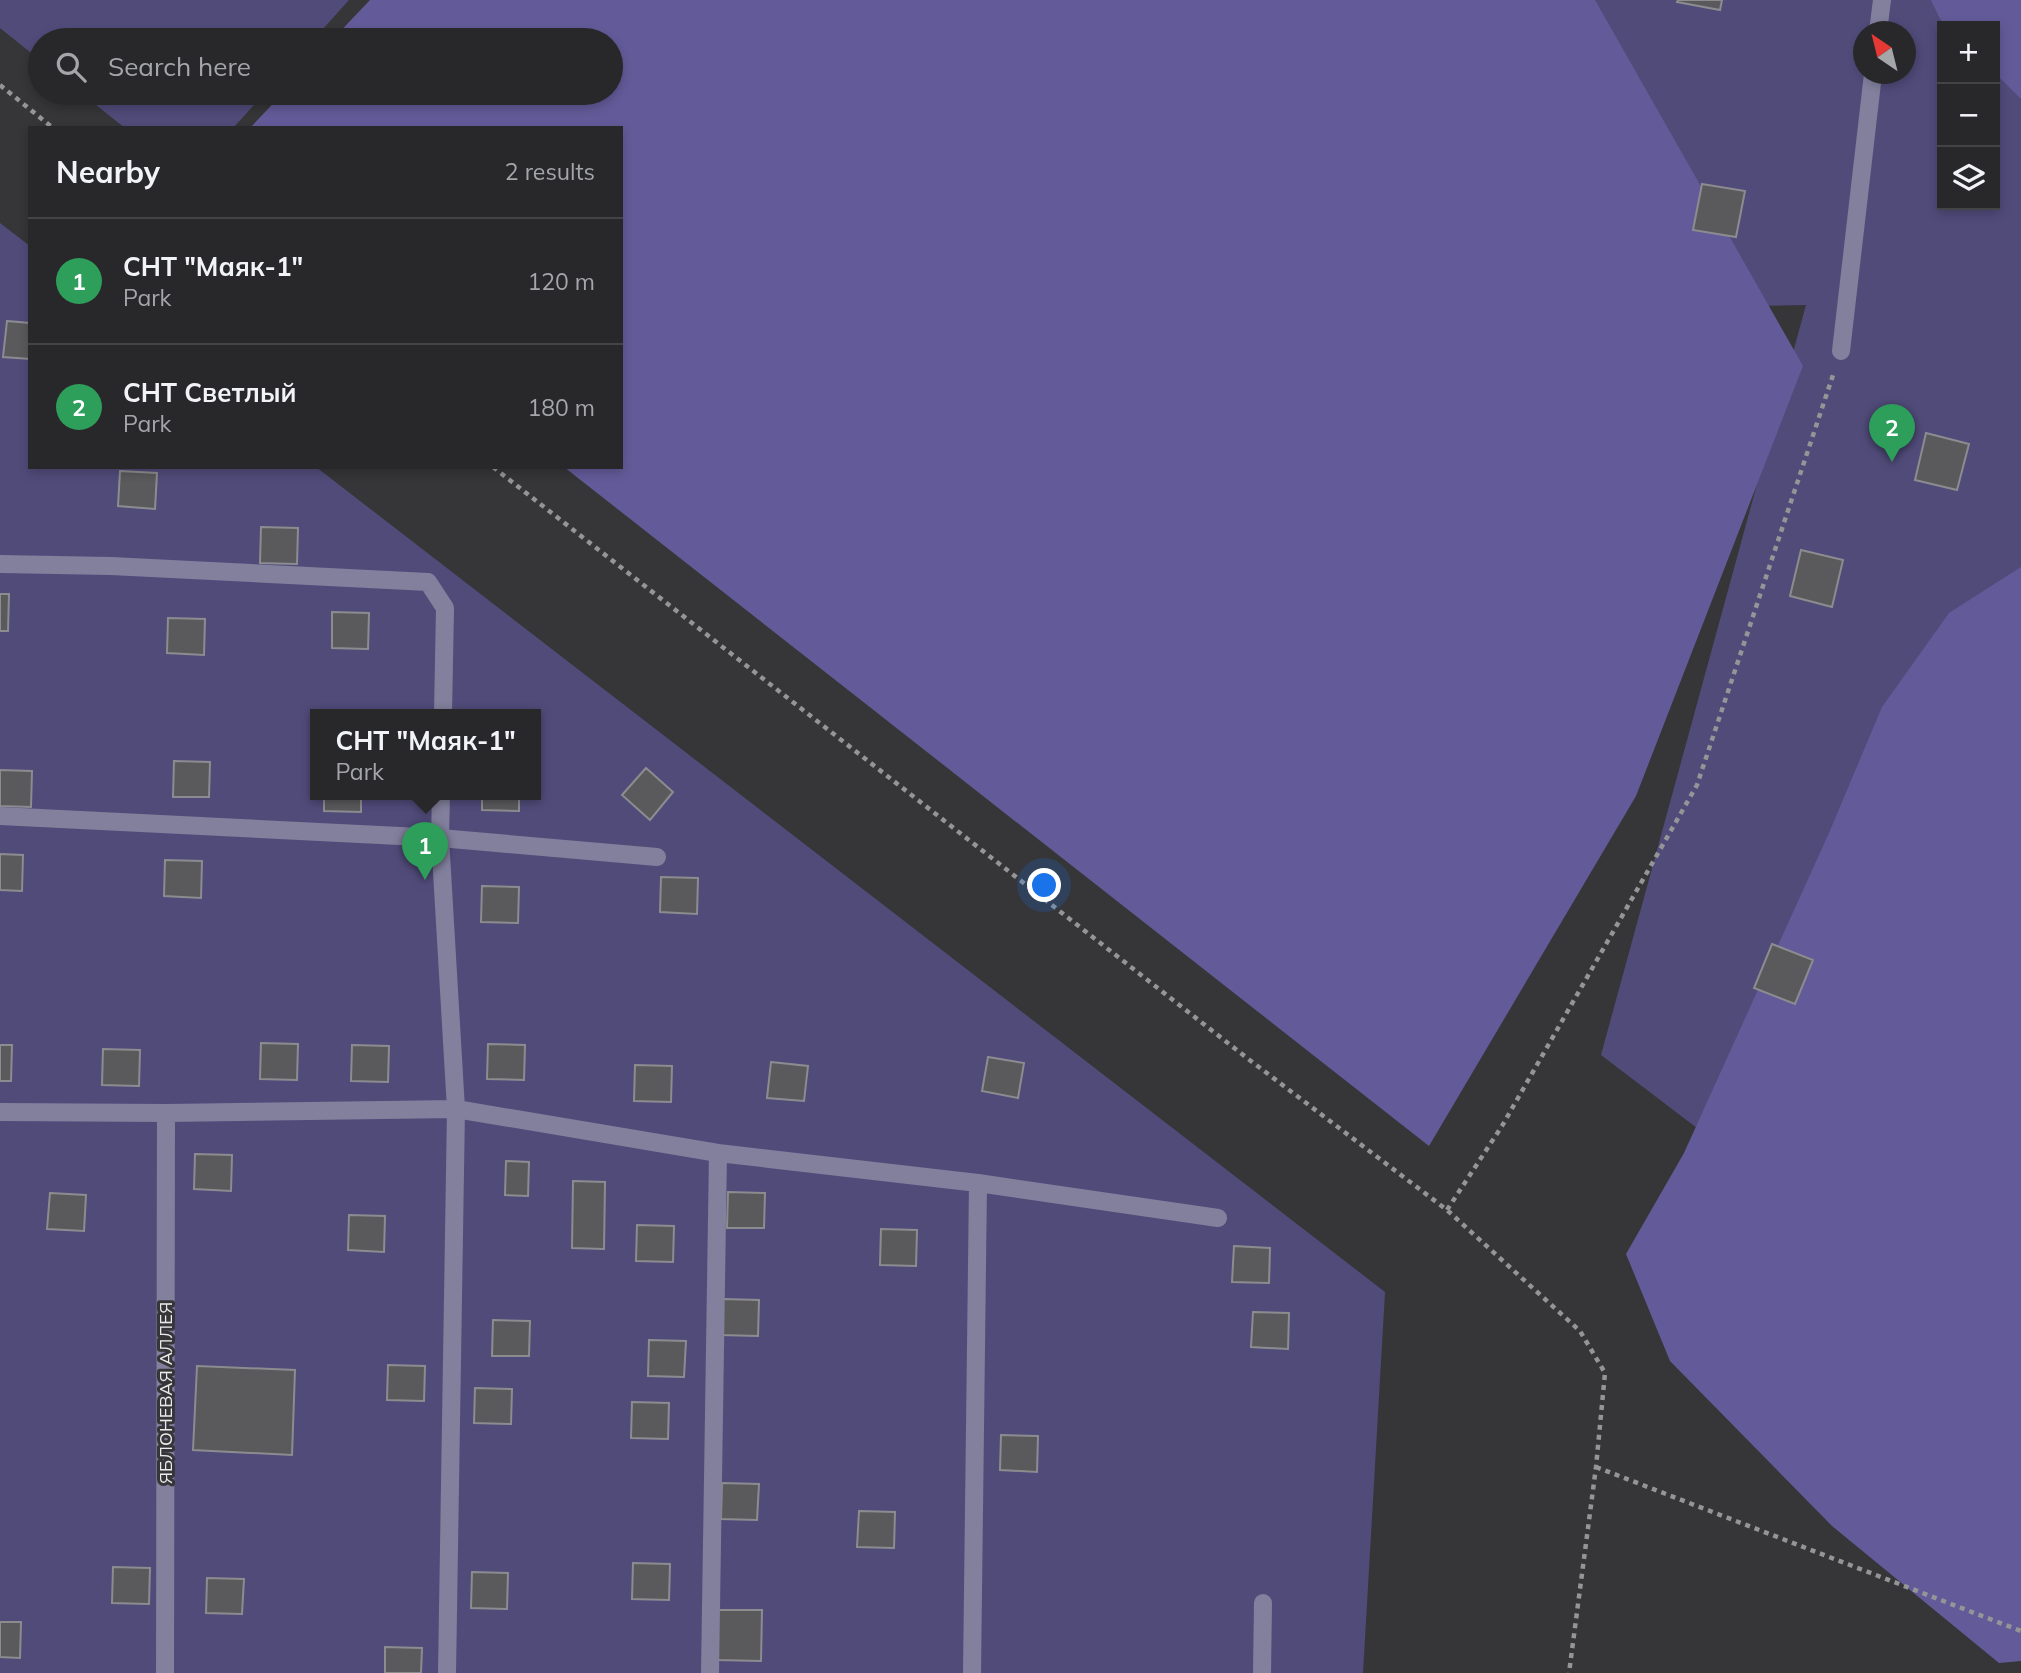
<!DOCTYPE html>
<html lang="en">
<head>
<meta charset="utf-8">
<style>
  :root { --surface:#28282b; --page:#303033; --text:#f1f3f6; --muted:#a5a6a9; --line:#444447; --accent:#bca0f2 }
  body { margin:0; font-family:Mulish,sans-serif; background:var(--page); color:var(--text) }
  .controls { position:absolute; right:21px; top:21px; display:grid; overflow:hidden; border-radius:0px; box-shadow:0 4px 10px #0003 }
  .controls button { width:63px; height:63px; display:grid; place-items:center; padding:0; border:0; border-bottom:2px solid var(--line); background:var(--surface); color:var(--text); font:35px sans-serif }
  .compass { position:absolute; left:1853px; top:21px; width:63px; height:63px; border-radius:50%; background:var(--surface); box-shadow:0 4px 10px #0003; rotate:325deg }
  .you { position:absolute; left:1045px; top:886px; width:24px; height:24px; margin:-18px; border:5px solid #fff; border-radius:50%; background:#1a73e8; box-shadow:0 0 0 10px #1a73e833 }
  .badge { display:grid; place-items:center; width:46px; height:46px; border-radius:50%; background:var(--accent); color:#fff; font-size:23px; font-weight:700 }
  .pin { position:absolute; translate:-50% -58px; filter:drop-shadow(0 2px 4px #0008) }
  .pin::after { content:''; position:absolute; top:37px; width:24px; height:21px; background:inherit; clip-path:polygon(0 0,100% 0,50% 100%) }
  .popup { position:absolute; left:310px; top:709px; width:231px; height:91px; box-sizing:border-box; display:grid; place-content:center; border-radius:0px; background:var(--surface); filter:drop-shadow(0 2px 5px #0005); font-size:23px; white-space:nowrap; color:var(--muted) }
  .popup b { font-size:26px; color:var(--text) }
  .popup::after { content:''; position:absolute; left:50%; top:100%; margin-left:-14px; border:14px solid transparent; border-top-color:var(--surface) }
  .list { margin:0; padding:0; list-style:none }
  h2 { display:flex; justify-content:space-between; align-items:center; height:91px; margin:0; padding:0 28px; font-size:30px }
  h2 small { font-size:23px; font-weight:400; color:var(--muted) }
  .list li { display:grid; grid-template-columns:46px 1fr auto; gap:21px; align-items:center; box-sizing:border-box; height:126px; padding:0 28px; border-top:2px solid var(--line) }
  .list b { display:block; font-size:26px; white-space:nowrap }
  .list p { margin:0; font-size:23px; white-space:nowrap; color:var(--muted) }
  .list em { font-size:23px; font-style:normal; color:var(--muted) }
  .icon { flex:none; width:38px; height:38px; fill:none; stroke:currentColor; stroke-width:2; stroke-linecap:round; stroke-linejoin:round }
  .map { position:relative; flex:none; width:2021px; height:1673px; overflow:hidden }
  .search { position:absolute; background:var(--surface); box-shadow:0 4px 10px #0003; left:28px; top:28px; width:595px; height:77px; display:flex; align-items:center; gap:18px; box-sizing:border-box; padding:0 24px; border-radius:38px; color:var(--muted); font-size:26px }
  .panel { position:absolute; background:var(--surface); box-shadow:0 4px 10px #0003; left:28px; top:126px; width:595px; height:343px; border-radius:0px }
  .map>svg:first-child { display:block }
  .green { fill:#514b7a; fill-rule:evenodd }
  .forest { fill:#635b99 }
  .building { fill:#5a5a5d; stroke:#8c8c90; stroke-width:2 }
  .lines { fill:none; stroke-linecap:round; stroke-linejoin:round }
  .path { stroke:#959597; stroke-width:4.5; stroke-dasharray:5 5; stroke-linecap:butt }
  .minor { stroke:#82809d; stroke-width:18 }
  .labels { text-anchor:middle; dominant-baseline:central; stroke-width:6; stroke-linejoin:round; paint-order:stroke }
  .street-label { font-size:18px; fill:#eaeaec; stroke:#363639 }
</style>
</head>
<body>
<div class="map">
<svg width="2021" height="1673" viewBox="0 0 2021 1673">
  <rect width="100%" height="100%" fill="#363639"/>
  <!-- green -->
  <path class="green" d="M0,0H349L313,40H40V60L0,28Z
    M1584,0H2021V616L1718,1144L1601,1055L1806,305L1649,308ZM1942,26H1995V205H1942ZM1864,32H1906V74H1864Z
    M81,93H265L233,128H125Z
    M0,223L30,246V467H316L1385,1292L1363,1673H0ZM315,714H535V794H315Z"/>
  <!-- forest -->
  <path class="forest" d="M370,0H1595L1803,366L1636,796L1429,1146L564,467H621V128H250L283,93H611V40H332Z
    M1931,0H2021V99L1995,73V26H1947L1940,19Z
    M2021,567V1661L1999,1663L1832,1526L1670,1361L1626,1254L1684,1153L1829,833L1882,707L1949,613Z"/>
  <!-- building -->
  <path class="building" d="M1678,0H1722L1720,10L1677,2Z
    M1702,184L1745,191L1736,237L1693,230Z
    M7,321L30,323V359L3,357Z
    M1926,433L1969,444L1957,490L1915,480Z
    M120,471L157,473L155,509L118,506Z
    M261,527L298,528L297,564L260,563Z
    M1801,550L1843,560L1832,607L1790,596Z
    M0,594H9L8,631H0Z
    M332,612L369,613L368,649L332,648Z
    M168,618L205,619L204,655L167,653Z
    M174,761L210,762L209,797H173Z
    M646,768L673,792L650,820L622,795Z
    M0,770L32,771L31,807L0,806Z
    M324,794H361V812L324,811Z
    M482,794H519V811L482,810Z
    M0,854L23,855L22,891L0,890Z
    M165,860L202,861L201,898L164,896Z
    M661,877L698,878L697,914L660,912Z
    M482,886L519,887L518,923L481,922Z
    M1772,944L1813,960L1795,1004L1754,988Z
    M261,1043L298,1044L297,1080L260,1079Z
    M488,1044L525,1045L524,1080L487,1079Z
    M0,1045H12L11,1081H0Z
    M352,1045L389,1046L388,1082L351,1081Z
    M103,1049L140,1050L139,1086L102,1085Z
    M988,1057L1024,1063L1018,1098L982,1091Z
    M771,1062L808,1066L804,1101L767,1098Z
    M635,1065L672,1066L671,1102L634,1101Z
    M195,1154L232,1155L231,1191L194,1189Z
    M506,1161L529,1162L528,1196L505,1195Z
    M573,1181L605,1182L604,1249L572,1248Z
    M728,1192L765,1193L764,1228H727Z
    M50,1193L86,1195L84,1231L47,1229Z
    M349,1215L385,1216L384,1252L348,1250Z
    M637,1225L674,1226L673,1262L636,1261Z
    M881,1229L917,1230L916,1266L880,1265Z
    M1234,1246L1270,1248L1269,1283L1232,1282Z
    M722,1299L759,1300L758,1336L721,1335Z
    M1253,1312L1289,1313L1288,1349L1251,1347Z
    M493,1320L530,1321L529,1356H492Z
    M649,1340L686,1341L684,1377L648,1376Z
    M388,1365L425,1366L424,1401L387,1400Z
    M197,1366L295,1370L292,1455L193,1450Z
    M475,1388L512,1389L511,1424L474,1423Z
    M632,1402L669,1403L668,1439L631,1438Z
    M1001,1435L1038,1436L1037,1472L1000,1470Z
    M722,1483L759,1484L757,1520L721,1519Z
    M859,1511L895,1512L894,1548L857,1547Z
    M633,1563L670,1564L669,1600L632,1599Z
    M113,1567L150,1568L149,1604L112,1603Z
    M472,1572L508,1573L507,1609L471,1608Z
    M207,1578L244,1579L242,1614L206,1613Z
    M717,1610H762L761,1661L717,1660Z
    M0,1622H21L20,1658L0,1657Z
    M385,1647L422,1648L421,1673H385Z"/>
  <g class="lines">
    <!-- path -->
    <path class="path" d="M0,85L53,128
      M493,467L1247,1058L1447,1210L1580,1331L1605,1373L1596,1467L1569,1673
      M1447,1210L1502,1126L1697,785L1833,375
      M1596,1467L2021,1631"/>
    <!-- minor -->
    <path class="minor" d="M1878,32L1882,0
      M1841,351L1873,74
      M0,564L111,566L428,582L445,608L443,714
      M441,794L440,838L456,1109L447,1673
      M0,816L440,838L657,857
      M0,1112L166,1113L456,1109L718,1153L978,1183L1218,1218
      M165,1673L166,1113
      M710,1673L718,1153
      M972,1673L978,1183
      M1262,1673L1263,1603"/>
  </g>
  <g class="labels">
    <!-- street labels -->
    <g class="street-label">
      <text transform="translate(165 1393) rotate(-90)">ЯБЛОНЕВАЯ АЛЛЕЯ</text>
    </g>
  </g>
</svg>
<div class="controls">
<button>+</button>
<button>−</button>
<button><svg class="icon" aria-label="layers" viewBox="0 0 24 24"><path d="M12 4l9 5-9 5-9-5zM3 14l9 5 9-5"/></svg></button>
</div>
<svg class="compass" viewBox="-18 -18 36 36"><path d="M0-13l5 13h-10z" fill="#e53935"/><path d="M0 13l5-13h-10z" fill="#a5a6a9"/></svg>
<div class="you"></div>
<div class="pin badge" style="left:425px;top:880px;background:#2e9e5b">1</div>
<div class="popup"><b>СНТ &quot;Маяк-1&quot;</b>Park</div>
<div class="pin badge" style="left:1892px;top:462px;background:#2e9e5b">2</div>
<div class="search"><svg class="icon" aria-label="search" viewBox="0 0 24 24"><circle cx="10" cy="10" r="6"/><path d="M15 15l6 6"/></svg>Search here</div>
<section class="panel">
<h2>Nearby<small>2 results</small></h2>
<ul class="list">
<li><span class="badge" style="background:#2e9e5b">1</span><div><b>СНТ &quot;Маяк-1&quot;</b><p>Park</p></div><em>120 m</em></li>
<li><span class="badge" style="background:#2e9e5b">2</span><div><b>СНТ Светлый</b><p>Park</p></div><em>180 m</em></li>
</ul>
</section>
</div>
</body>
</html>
